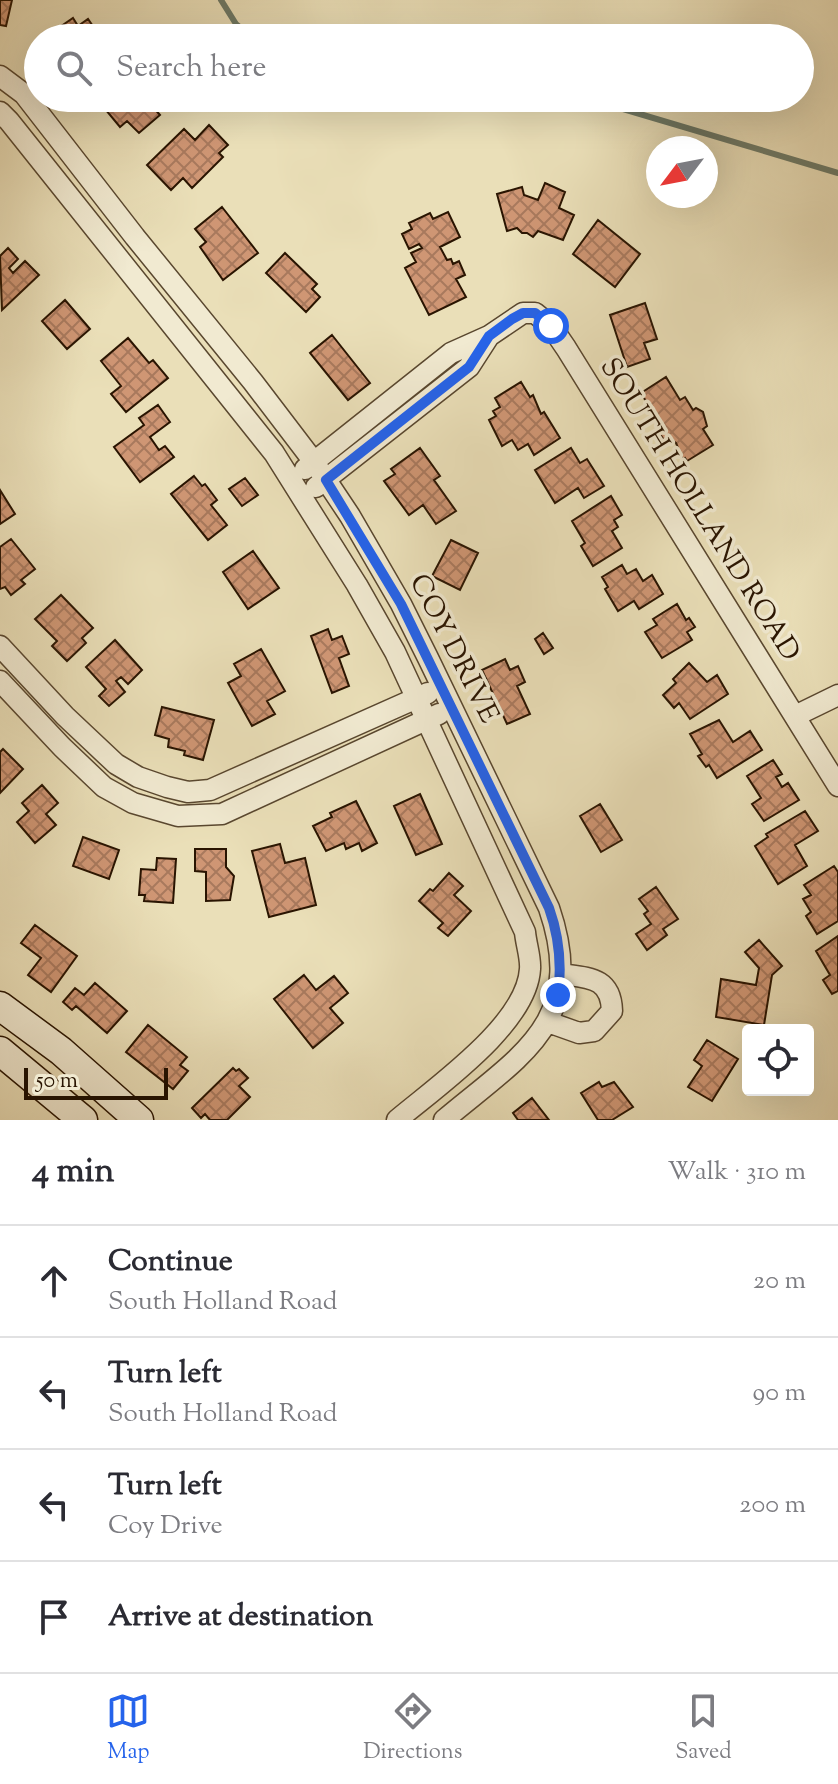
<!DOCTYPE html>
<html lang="en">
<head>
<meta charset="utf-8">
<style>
  :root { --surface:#fff; --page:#f2f2f3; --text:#2b2b33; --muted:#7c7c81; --line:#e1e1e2; --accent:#2563eb }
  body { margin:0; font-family:"Sorts Mill Goudy",serif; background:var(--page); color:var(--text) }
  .controls { position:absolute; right:24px; bottom:24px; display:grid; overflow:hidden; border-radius:8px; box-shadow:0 8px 32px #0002 }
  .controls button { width:72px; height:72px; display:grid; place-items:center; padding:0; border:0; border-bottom:2px solid var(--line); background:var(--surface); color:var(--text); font:40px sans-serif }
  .compass { position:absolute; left:646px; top:136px; width:72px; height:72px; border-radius:50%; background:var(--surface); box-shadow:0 8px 32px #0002; rotate:238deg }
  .scale { position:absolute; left:24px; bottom:20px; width:144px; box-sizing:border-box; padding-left:8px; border:4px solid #291401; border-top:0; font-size:22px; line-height:28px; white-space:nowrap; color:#291401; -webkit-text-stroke:6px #f1ead1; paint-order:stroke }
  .stop { position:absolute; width:24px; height:24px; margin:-18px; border:6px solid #2563eb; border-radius:50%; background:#fff }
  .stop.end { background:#2563eb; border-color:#fff; box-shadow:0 2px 8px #0008 }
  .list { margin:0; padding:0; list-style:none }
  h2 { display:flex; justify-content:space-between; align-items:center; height:104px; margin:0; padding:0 32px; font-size:34px }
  h2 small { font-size:26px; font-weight:400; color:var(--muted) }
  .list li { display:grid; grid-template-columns:52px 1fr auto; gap:24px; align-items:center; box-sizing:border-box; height:112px; padding:0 32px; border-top:2px solid var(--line) }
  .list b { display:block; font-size:30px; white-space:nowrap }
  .list p { margin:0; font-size:26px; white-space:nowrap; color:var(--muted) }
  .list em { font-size:26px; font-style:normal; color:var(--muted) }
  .icon { flex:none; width:44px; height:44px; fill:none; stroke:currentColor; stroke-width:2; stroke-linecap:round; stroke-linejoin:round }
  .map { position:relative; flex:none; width:838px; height:1120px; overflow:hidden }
  .search { position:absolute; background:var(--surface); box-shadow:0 8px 32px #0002; left:24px; right:24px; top:24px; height:88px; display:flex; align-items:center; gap:20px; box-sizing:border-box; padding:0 28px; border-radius:44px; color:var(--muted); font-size:30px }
  .sheet { height:552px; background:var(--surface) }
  nav { display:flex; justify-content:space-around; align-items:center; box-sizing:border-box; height:112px; border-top:2px solid var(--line); background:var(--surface); font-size:22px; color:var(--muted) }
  nav a { display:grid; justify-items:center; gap:4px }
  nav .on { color:var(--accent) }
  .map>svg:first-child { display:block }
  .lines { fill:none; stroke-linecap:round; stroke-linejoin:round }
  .stream { stroke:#6c7967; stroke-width:6 }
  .building { fill:url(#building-cross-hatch); stroke:#291401; stroke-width:2 }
  .street-casing { stroke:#59472f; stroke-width:23 }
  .secondary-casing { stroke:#291401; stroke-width:31 }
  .street { stroke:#f1ead1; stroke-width:20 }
  .secondary { stroke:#f1ead1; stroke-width:28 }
  .route { stroke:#2563eb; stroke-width:10 }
  .labels { text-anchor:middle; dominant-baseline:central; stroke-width:7; stroke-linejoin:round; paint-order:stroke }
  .street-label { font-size:28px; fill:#291401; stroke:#f1ead1 }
</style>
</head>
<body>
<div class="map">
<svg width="838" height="1120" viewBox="0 0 838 1120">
  <defs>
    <pattern id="building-cross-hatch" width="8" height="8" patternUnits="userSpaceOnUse" patternTransform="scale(2)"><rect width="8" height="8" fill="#cf9674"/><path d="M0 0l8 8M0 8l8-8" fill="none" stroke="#a8795d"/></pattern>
  </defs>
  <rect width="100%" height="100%" fill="#eadfb8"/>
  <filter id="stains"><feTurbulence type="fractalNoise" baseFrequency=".0025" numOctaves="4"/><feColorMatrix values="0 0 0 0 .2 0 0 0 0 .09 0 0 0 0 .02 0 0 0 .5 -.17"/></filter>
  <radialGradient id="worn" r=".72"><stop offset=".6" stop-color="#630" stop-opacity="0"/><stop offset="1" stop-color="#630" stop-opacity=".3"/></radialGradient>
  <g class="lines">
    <!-- stream -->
    <path class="stream" d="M221,0L236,24L253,38
      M586,98L838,173"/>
  </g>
  <!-- building -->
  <path class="building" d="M0,0H12L6,26L0,25Z
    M73,18L78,26L88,19L101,38H54L60,34L57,29Z
    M106,98H145L160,115L139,133L127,121L120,127L100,103Z
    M209,125L228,145L219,153L223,157L192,188L183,178L171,190L147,165L184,129L195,140Z
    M545,183L565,192L559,208L574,215L563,240L538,231L533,237L527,233H522L517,228L507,231L497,194L522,187L524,195L538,200Z
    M222,207L258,253L223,280L200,247L206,242L195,229Z
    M448,212L460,237L440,247L447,260L451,259L453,264L459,261L465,275L456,279L466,297L429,315L405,268L416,262L411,253L422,248L419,244L409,249L402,234L412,229L409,223L430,213L433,219Z
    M598,220L640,254L615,287L573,254Z
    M8,248L18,259L9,268L13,273L25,261L39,275L2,310L0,256Z
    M285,253L317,284L312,289L320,297L306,312L266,273Z
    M65,300L90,329L67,349L42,321Z
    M645,303L657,339L644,343L650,359L627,367L610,315Z
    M332,335L370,383L348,400L310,353Z
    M128,338L149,363L153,360L168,378L126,412L111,394L121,386L101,361Z
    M666,377L680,400L685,397L693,410L696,408L703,412L707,426L703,429L713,445L687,461L685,458L683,460L676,443L670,439L665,442L657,429L661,426L641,393Z
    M521,382L530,397L533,395L541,414L544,412L560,438L534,455L528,444L518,450L512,440L502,446L489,420L496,416L493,411L500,407L495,398Z
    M158,405L170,422L150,437L159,450L165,446L174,457L140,482L114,447L144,425L139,418Z
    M420,448L440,476L434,480L456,511L436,524L423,505L409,515L384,481L395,474L391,469Z
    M571,448L580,463L587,459L604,486L584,498L578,488L555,503L535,470Z
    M194,476L202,486L205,484L217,500L211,505L227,525L208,540L171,494Z
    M245,478L258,495L242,506L229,489Z
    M0,490L15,514L0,524Z
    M611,496L622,515L614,520L618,527L612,531L622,548L593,566L581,546L585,543L572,521Z
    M11,539L35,569L21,580L25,584L11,595L5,587L0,589V547Z
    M451,540L478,553L460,590L432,576Z
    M253,551L279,588L248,609L223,572Z
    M622,565L627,574L636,569L643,581L652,575L663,594L639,609L634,601L618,611L605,589L608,587L602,577Z
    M61,595L93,628L82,638L86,643L67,661L52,646L57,641L35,619Z
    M677,604L686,620L689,618L695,627L687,632L692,640L662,658L645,632L657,625L653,619Z
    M328,629L332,640L342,636L349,654L339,658L349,686L332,693L311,636Z
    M543,633L553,648L544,654L535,639Z
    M115,640L142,670L128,684L121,677L116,681L125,692L109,706L99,696L106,689L86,667Z
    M261,649L285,691L267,701L275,714L252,726L228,683L241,676L234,664Z
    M505,659L510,670L518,666L525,682L517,686L530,714L507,724L482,670Z
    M689,663L707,682L717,675L728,694L690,719L679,703L674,708L663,695L676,683L673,679Z
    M162,707L214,720L203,760L184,755L185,751L168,747L169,739L155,735Z
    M719,720L733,742L750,731L762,750L717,778L709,765L706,767L698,756L702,754L690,734Z
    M3,749L23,769L0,793V752Z
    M773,760L782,774L776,777L782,787L788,783L799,800L764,821L752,804L761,798L747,776Z
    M42,785L58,803L46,814L56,825L35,843L17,822L29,811L22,803Z
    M420,794L442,844L416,855L394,806Z
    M356,801L377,843L362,851L359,843L346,849L344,843L326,851L313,826L332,817L330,813Z
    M600,804L622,840L601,852L580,816Z
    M805,811L818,831L795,845L807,866L778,884L755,846L768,837L766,834Z
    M83,837L119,850L109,879L73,866Z
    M280,844L285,863L305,858L316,905L269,917L252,851Z
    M195,849H226V867L234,876L230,900L206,901V872L195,871Z
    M157,858L176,859L173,903L144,901L145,895H139L141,869L156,870Z
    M834,866L838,872V921L817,934L806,916L811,912L803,899L811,895L804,885Z
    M449,873L463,886L454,895L471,911L448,936L438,928L443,923L419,901L430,889L433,891Z
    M656,887L678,919L663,929L667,935L647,950L636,934L651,924L644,914L648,911L639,899Z
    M35,925L77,956L51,992L28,975L41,958L21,943Z
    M838,936V991L832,994L823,980L830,975L816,951Z
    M759,940L782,966L772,975L764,1025L716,1017L721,979L756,985L759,968L745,952Z
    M304,975L316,990L334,976L348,993L330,1008L343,1023L313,1048L274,999Z
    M95,983L127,1011L107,1033L76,1006L72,1010L63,1002L75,988L84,995Z
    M148,1025L187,1057L180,1065L188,1071L173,1089L126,1052Z
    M707,1040L738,1059L712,1101L688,1087L702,1066L694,1060Z
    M233,1068L236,1071L239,1069L248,1078L239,1086L250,1097L227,1120H210L205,1114L201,1118L192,1108Z
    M599,1082L602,1087L614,1082L633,1107L612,1120H598L581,1093Z
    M532,1098L549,1120H518L513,1113Z"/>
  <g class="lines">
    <defs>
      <path id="street" d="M0,76L24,94L135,237L253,382L314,462L350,516L401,604L428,658L549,908C588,1022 521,1055 444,1120
        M0,112L9,121L274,453L357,585L395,652L525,932C526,944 531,958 530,969C527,1024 436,1087 397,1120
        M305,469L451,353L489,336L523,313H535L551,326L566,348L838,786
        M316,487L469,367L489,336
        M0,646L65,716L116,764L138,777L167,787L188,792L210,790L428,693
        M0,681L62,747L104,787L133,803L178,816L222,814L439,714
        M795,716L838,695
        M548,1022L579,1033L594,1031L612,1011C611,977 589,978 561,974"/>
      <path id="secondary" d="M0,1006L61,1051L139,1120
        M0,1051L83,1120"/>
    </defs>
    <!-- street casing -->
    <use href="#street" class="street-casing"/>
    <!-- secondary casing -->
    <use href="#secondary" class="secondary-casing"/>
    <!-- street -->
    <use href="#street" class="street"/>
    <!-- secondary -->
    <use href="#secondary" class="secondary"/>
  </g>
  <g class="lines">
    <!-- route -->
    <path class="route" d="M551,326L535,313H523L512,319L489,336L469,367L326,480L401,604L549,908C559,936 562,965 558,995"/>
  </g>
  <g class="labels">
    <!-- street labels -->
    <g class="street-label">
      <text transform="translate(699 510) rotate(58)">SOUTH HOLLAND ROAD</text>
      <text transform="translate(453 649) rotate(63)">COY DRIVE</text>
    </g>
  </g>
  <rect width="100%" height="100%" filter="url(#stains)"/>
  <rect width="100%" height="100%" fill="url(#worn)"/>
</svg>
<div class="controls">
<button><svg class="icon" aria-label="locate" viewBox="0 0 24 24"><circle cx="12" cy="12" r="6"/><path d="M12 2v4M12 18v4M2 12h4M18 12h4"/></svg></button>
</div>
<svg class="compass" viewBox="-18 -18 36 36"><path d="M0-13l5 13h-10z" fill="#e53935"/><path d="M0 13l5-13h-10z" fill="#7c7c81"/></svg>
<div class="scale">50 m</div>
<div class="stop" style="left:551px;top:326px"></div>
<div class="stop end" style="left:558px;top:995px"></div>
<div class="search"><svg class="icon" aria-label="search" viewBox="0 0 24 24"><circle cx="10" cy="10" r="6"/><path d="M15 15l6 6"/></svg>Search here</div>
</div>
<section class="sheet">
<h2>4 min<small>Walk · 310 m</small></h2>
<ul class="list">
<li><svg class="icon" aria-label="ahead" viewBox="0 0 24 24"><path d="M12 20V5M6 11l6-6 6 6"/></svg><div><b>Continue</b><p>South Holland Road</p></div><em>20 m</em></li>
<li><svg class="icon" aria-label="left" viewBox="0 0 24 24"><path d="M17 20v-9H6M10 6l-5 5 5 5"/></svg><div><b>Turn left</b><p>South Holland Road</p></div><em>90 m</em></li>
<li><svg class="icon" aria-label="left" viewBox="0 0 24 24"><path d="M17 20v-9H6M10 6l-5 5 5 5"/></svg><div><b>Turn left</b><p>Coy Drive</p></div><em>200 m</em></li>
<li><svg class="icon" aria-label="arrive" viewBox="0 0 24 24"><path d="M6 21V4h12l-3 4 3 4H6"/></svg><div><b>Arrive at destination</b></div></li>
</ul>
</section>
<nav>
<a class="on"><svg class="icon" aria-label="map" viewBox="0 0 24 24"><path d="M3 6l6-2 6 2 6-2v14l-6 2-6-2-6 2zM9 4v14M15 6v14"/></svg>Map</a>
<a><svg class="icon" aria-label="directions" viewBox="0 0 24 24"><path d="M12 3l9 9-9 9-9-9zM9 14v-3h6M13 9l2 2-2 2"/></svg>Directions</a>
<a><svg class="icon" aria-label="saved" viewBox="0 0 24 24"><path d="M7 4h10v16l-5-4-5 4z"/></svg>Saved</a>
</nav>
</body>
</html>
